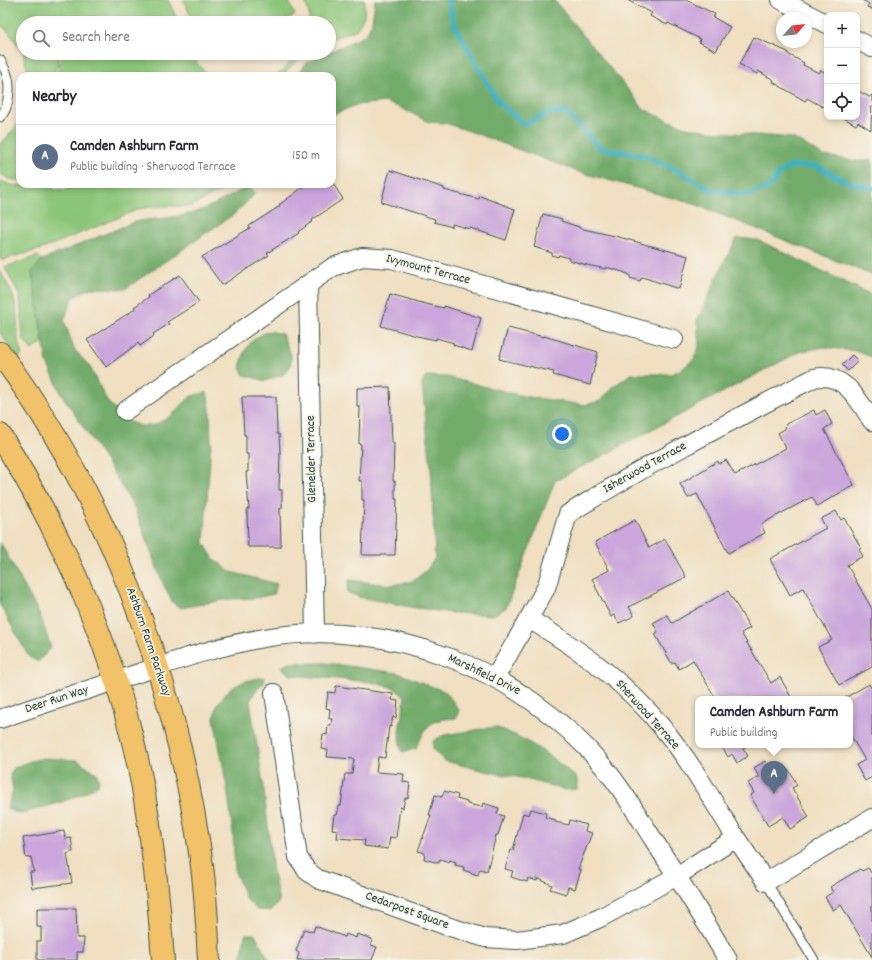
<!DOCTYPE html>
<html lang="en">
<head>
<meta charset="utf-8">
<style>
  :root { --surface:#fff; --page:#f2f2f3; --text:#2b2b33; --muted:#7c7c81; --line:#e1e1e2; --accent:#ea580c }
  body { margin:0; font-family:Dekko,sans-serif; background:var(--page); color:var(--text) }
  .controls { position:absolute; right:12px; top:12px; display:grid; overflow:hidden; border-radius:8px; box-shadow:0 2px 6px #0003 }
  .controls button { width:36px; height:36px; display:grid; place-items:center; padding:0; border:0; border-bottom:1px solid var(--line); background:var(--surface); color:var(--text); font:20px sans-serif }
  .compass { position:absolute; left:776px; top:12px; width:36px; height:36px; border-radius:50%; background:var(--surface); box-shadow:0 2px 6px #0003; rotate:63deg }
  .you { position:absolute; left:562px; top:434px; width:14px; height:14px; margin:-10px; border:3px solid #fff; border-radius:50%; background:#1a73e8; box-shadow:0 0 0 6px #1a73e833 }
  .badge { display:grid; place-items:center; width:26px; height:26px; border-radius:50%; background:var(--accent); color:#fff; font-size:13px; font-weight:700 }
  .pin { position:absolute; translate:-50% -33px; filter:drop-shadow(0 1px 2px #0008) }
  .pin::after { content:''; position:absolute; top:21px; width:14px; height:12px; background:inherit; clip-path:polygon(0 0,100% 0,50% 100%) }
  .popup { position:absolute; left:695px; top:696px; width:158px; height:52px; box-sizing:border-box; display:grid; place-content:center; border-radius:8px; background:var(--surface); filter:drop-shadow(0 1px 3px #0005); font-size:13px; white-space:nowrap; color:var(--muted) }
  .popup b { font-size:15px; color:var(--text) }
  .popup::after { content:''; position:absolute; left:50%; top:100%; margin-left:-8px; border:8px solid transparent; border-top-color:var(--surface) }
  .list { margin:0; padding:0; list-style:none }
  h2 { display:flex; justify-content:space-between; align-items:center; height:52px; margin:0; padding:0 16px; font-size:17px }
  h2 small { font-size:13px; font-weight:400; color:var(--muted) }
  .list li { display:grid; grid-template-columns:26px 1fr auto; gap:12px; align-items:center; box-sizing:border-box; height:64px; padding:0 16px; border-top:1px solid var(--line) }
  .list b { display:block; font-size:15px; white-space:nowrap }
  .list p { margin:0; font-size:13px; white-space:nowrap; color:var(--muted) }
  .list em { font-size:13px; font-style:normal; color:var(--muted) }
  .icon { flex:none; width:22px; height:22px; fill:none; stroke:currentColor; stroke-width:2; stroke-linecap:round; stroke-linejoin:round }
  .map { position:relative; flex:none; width:872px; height:960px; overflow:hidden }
  .search { position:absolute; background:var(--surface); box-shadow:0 2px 6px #0003; left:16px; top:16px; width:320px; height:44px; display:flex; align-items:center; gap:10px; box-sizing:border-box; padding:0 14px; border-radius:22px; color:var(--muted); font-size:15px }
  .panel { position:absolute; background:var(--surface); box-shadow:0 2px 6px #0003; left:16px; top:72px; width:320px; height:116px; border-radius:12px }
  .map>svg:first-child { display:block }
  .green { fill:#8dc67a; stroke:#568257 }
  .forest { fill:#72ab6a; stroke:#48744f }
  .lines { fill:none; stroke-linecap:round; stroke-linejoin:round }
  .stream { stroke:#41b0be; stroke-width:5.5 }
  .building { fill:#caa6dc }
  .service-casing { stroke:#3e5549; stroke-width:11 }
  .minor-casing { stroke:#3e5549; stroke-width:20 }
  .primary-casing { stroke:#3e5549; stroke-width:24 }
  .service { stroke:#fff; stroke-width:9 }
  .minor { stroke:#fff; stroke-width:18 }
  .primary { stroke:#f2c26a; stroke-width:22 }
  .labels { text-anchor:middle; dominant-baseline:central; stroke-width:3.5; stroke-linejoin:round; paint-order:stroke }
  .street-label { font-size:13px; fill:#1f3d34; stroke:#f7f3e8 }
</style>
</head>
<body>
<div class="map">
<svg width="872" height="960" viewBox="0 0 872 960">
  <rect width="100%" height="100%" fill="#f7f3e8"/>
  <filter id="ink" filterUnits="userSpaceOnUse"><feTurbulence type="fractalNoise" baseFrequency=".025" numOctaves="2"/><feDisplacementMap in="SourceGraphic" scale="8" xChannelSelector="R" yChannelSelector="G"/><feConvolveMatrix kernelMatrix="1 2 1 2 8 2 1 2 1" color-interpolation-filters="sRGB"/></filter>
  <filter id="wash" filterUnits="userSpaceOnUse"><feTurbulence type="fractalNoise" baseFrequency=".012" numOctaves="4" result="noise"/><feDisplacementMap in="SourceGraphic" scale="16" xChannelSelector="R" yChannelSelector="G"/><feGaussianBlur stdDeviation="0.9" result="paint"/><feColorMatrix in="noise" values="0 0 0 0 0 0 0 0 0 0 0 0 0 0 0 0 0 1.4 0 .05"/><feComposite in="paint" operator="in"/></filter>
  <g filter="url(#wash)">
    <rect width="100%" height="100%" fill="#f0dfc1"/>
    <!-- green -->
    <path class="green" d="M0,0H168L179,23H68V21L67,23H23V52L7,30L0,25Z
      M183,0H288L295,15L278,23H194Z
      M305,0H365L364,16L357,29L329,40V23H309V13Z
      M23,53H60L54,76H29Z
      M62,53H192L197,63L209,76H57Z
      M297,53H304L282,76H274L285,69Z
      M20,122V180C12,181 6,178 0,173V147L1,144Z
      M0,180C14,190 33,184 50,184L55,190L70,189L69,184H64H231L227,188L191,206H160L139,209L42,249L2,260L0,259Z
      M38,256L42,260L32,272L43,342L32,350L23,339L20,297L5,267Z
      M0,271C7,283 14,294 16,308C19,326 15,337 22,355L18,358L0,333Z"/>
    <!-- forest -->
    <path class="forest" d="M375,0H554L644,109L660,117L686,127L710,131L793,138L824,156L857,161L872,159V275L694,204L579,172L472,132L445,123L429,122L399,107L385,102L356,105L332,115V76H298L306,63L366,35L372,22Z
      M249,186L255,192L251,198L234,214L125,289L90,288L73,298L64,320L74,349L90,367L107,401L127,421L141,426L155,425L171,416L191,396L207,392L210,408L211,443L204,543L214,559L231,572L277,584L274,594L255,598L229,599L181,608L172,602L161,579L135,509L114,474L62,395L47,363L32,272L42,260L134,222C153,218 173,219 193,213C212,207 231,195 249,186Z
      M737,238L758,240L872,295V357L855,351L823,347L799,352L555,481L506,608L493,615L452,613L410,607L359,597L347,592L349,580L392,585L413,581L427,570L435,558L431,469L422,385L426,376L447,377L523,396L585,405L600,401L614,386L631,374H671L682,369L694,359L699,346L697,321L721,268Z
      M270,331L282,334L291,354V365L284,374L266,381L244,375L240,368C245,347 250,338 270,331Z
      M0,542L40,615L51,648L38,662L29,657L0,605Z
      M289,663H326L398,673L446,692L459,710L456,718C429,720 427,724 416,749L402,752C395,731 403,718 405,697L394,688L371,682L290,675L280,667Z
      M264,677L265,682L255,692L250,701L264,790L273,872L279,902L271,911L257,910L246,899L235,872L233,834L227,788L214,718L217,704L230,689L245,681Z
      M495,727C529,739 550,755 577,778V789L565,790L522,778L484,771L445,761L433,750V741L444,735Z
      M44,758L77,760L97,773L99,784C75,801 46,806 19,814L7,808L13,790L10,775L14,768L27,762Z
      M245,934H255L269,960H241Z"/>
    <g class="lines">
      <!-- stream -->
      <path class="stream" d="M448,0L454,24L498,102L524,124L552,112L566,113L600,148L645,156L682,173L711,190L747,195L769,187L779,174L791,166H816L845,181L872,188"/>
    </g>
    <g id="blocks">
      <!-- building -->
      <path class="building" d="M627,0H686L715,14L713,17L730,27L716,51L699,42L700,39L668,23L667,25L650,16L652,13Z
        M862,0H872V9L867,7L869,4Z
        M754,37L788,52V54L804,63L803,65L819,73L821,70L827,74V106L824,105L823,107L807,98L805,101L773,82L774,80L758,71L757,74L739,64Z
        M857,90L869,97L872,95L871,130L858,122L856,125L842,117H857Z
        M390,170L444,188V190L479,199L480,196L515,209L506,240L470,228V229L452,224V227L434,222L435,219L381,202Z
        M332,182L343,199L312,220L313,221L298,232L299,233L267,253L269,255L222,285L202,257L250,228L249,226L280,206L279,205L307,184H332Z
        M543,214L562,219L561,221L579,227V228L615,236L688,256L679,289L642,277L640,281L630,278V275L623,272L606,267V269L587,265L569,260V258L559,255L558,257L552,255V253L534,247Z
        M180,275L199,302L167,322L169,324L153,334L154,336L140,346L138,343L106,367L87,340L135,309L134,307L149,297L148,295Z
        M390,294L426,304L444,308V306L481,318L472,351L453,345L454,343L436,338V340L417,336L381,326Z
        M508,328L544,337V336L598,352L590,385L553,375L554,372L499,359Z
        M852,355L858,361L848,371L842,365Z
        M390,387L392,443H394L393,481H395V499H397L395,555H362L364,500H362V481H359L361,444H359L360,407H357V388Z
        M242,397H276L277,434H279L280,453L279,490H282V508H280L281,547H248L247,509H249L246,472H248V454H246V435H244Z
        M814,410L816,415L825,410L832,424L824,429L854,485L817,506L812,497L761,524L765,533L728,553L697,494L688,498L680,484L718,461L719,464L726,460L735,475L786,448L778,433L785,429L786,424Z
        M836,511L841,520L844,518L861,548L859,550L863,556L847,565L872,609V667L839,685L818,647L832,640L803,588L790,595L770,559L826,528L821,519Z
        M635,520L649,548L665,539L686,577L629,607L634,616L619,623L614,615L611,617L595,586L596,585L592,579L609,570L595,542Z
        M728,591L750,628L741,633L771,683L780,677L792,699H716L693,660L679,669L675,662L672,664L655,634L658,632L653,623L667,615L672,623Z
        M869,684L872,689V777L865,781L856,765L865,760L850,735V699H843Z
        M336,686L393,694L392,700L398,701L396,718L393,717L391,727L389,726L385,758L378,757L376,772L404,774L403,782L410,783L408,798H405L403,808L400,807L396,838L390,837L388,849L364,846L365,840L337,838L338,830L332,829L334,815H337L339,806H341L345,774H352L354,759L327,757L328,750L321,749L323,734L327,735L328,725H331L332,719H329L330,709L326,708L328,692L335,693Z
        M721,745H748L743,748L748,756L737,763L732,754L728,757Z
        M765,761L771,771L779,767L783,773L789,770L797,785L792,788L809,817L790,829L783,817L768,826L750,795L754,793L748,783L759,777L754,768Z
        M444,791L458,795L457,799L467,802V804L482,807L483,803L499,808L497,814L504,816L498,835H496L487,871L480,869L478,875L463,870L464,867L455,865L456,862L450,860L449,862L440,859L439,863L424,859L425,853L418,851L431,815H429L435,795L442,797Z
        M531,809L546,813L545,817L555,820V822L569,825L570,820L587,825L585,831L592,833L578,869L581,870L575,889L568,887L566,894L550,889L552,885L537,878V881L528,878L527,882L511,877L513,871L505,869L511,850H513L523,813L529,815Z
        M64,831L65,839L71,838L73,852L67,854L72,883L32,888L30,872H34L31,857L26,858L23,838Z
        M868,868L872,874V957L841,905L833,910L825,897L833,892L830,887L860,869L862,871Z
        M40,908H76L77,938H84L83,952H77V960H37V941H41V927H37V909Z
        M315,926L345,937L346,934L356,938L357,934L372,939L371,945L377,947L372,960H297L299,953L296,951L304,929L313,932Z"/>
    </g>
  </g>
  <g filter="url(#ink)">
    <use href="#blocks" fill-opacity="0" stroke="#3e5549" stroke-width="1"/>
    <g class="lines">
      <defs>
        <path id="service" d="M0,60C2,65 6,70 7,75C11,86 9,109 0,117
          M766,882L814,960"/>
        <path id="minor" d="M781,0L827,24
          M857,40L872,48
          M308,284L315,634
          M125,411L333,267L362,257L392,259L674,339
          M529,619C581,650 628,684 666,732C693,765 714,803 736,838
          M495,678L546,588L568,514C647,464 731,421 814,378C843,371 859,400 872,421
          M274,693L298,857L307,871L318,879L447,926L485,938L517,940L563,934L600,918L677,876L736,838L766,882L872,818
          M0,719C42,704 85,691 127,677C172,662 217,646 264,638C389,617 522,669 603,766C622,788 637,814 653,839C679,879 704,919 728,960"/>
        <path id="primary" d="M0,353C109,501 175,678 201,859C206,892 207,926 209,960
          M0,435C65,538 119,662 142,783C153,841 159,901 163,960"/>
      </defs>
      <!-- service casing -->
      <use href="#service" class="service-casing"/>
      <!-- minor casing -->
      <use href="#minor" class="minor-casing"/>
      <!-- primary casing -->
      <use href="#primary" class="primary-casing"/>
      <!-- service -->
      <use href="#service" class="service"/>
      <!-- minor -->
      <use href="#minor" class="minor"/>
      <!-- primary -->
      <use href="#primary" class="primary"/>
    </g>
  </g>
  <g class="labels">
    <!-- street labels -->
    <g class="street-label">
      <text transform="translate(428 270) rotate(15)">Ivymount Terrace</text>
      <text transform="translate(312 459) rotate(-91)">Glenelder Terrace</text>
      <text transform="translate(645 468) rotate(-29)">Isherwood Terrace</text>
      <text transform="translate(148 642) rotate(71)">Ashburn Farm Parkway</text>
      <text transform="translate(484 675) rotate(26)">Marshfield Drive</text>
      <text transform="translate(57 700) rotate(-18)">Deer Run Way</text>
      <text transform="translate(647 715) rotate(48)">Sherwood Terrace</text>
      <text transform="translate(407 911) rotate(20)">Cedarpost Square</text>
    </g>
  </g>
</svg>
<div class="controls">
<button>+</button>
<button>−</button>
<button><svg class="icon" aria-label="locate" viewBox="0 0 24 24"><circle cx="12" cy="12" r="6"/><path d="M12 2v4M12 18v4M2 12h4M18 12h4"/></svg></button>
</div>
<svg class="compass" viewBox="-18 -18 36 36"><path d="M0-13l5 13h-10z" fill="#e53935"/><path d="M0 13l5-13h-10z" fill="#7c7c81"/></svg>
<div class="you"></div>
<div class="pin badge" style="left:774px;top:794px;background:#5c6f8a">A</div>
<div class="popup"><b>Camden Ashburn Farm</b>Public building</div>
<div class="search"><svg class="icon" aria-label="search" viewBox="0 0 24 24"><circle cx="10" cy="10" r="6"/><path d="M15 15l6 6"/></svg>Search here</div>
<section class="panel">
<h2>Nearby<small></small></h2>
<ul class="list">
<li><span class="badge" style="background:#5c6f8a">A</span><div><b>Camden Ashburn Farm</b><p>Public building · Sherwood Terrace</p></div><em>150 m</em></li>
</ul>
</section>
</div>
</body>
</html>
